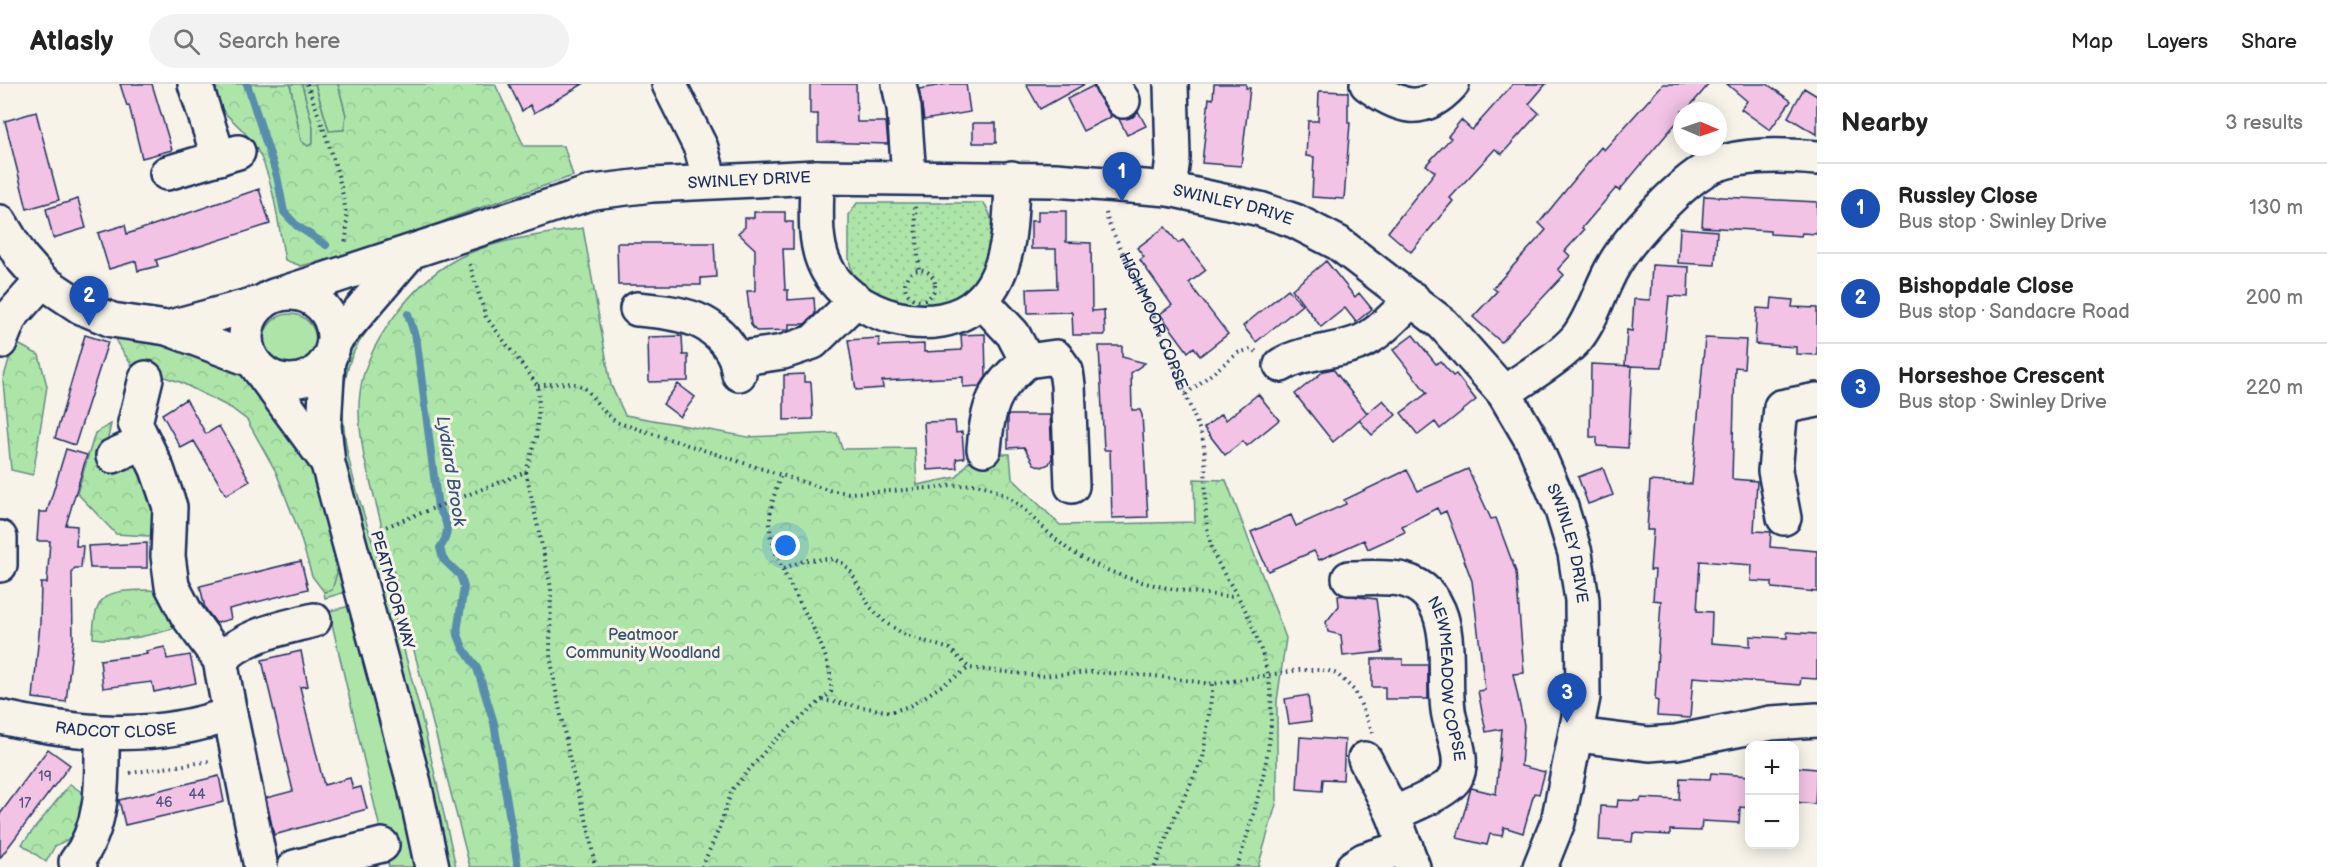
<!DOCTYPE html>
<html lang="en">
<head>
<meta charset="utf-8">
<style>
  :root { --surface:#fff; --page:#f2f2f2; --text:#222; --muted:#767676; --line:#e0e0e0; --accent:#1a73e8 }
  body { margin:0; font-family:"Balsamiq Sans",sans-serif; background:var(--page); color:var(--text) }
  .controls { position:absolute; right:18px; bottom:18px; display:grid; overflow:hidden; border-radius:12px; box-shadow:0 3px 15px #0003 }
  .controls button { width:54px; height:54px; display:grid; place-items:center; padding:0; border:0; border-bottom:2px solid var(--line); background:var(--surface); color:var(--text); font:30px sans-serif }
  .compass { position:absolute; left:1673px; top:18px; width:54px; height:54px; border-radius:50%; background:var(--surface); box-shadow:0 3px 15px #0003; rotate:92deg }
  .you { position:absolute; left:786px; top:462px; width:21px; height:21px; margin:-15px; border:4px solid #fff; border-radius:50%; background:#1a73e8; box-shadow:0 0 0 9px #1a73e833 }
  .badge { display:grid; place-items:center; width:39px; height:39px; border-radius:50%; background:var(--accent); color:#fff; font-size:20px; font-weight:700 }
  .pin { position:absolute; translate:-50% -50px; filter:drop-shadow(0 2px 3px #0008) }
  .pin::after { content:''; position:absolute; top:32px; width:21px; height:18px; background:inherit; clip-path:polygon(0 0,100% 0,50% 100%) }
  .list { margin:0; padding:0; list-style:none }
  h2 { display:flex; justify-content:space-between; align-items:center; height:78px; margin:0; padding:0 24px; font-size:26px }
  h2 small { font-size:20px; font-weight:400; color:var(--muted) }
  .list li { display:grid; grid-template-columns:39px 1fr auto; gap:18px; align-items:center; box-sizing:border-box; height:90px; padding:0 24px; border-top:2px solid var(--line) }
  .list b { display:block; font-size:22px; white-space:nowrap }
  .list p { margin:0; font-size:20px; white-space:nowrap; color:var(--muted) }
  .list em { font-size:20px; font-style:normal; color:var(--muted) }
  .icon { flex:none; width:33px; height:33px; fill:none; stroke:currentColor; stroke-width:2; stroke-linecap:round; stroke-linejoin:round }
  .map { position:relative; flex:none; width:1817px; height:783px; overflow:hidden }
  header { display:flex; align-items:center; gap:36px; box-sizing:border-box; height:84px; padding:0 30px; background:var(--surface); border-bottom:2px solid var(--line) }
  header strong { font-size:28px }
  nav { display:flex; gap:33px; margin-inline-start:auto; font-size:21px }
  .search { width:420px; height:54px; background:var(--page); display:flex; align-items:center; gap:15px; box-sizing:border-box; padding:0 21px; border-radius:33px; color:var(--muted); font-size:22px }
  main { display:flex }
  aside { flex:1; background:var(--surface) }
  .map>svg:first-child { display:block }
  .green { fill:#ade5a9; stroke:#648a84; stroke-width:1.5 }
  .forest { fill:url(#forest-crowns); stroke:#648a84; stroke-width:1.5 }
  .garden { fill:url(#garden-dots); stroke:#648a84; stroke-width:1.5 }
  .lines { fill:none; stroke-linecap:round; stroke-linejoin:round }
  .stream { stroke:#588eab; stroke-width:8 }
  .building { fill:#f3c3e6; stroke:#1b2f5e; stroke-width:1.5 }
  .minor-casing { stroke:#1b2f5e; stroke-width:38 }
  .path { stroke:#1b2f5e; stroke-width:4; stroke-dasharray:1.5 4.5; stroke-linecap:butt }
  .minor { stroke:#f7f3e8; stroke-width:33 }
  .labels { text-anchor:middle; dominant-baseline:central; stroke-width:6; stroke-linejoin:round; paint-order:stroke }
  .number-label { font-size:14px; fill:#515480 }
  .street-label { font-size:16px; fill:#1b2f5e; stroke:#f7f3e8 }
  .park-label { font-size:16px; fill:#38536d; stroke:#f7f3e8 }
  .water-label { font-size:18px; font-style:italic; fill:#34567e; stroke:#f7f3e8 }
</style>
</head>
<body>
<header>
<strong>Atlasly</strong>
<div class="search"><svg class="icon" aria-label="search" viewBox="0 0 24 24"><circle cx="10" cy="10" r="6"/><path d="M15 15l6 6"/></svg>Search here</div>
<nav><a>Map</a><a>Layers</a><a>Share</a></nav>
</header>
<main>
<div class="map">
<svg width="1817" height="783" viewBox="0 0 1817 783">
  <defs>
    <pattern id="forest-crowns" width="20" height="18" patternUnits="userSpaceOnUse" patternTransform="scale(1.5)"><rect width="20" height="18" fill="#ade5a9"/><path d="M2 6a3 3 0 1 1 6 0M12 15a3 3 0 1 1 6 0" fill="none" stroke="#94c594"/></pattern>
    <pattern id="garden-dots" width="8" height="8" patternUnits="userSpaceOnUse" patternTransform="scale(1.5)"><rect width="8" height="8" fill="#ade5a9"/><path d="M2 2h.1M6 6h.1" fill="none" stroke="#94c594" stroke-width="1.8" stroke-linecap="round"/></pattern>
  </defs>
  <rect width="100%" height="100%" fill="#f7f3e8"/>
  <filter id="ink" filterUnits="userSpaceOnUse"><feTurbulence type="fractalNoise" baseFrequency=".0167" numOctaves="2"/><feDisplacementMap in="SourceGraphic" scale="12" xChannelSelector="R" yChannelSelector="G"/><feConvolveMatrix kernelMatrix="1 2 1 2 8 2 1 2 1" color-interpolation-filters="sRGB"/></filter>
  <g filter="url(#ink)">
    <!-- green -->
    <path class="green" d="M290,0H302L313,43V59L308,62L301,57Z
      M315,0H338L346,31L344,46L329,47Z
      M264 256a26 26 0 1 1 52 0a26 26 0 1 1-52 0Z
      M368,233L374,238C365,250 355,262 350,277C328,345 363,423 382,488L374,490L340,368V277L345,266Z
      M324,413L346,508L325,514L324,508L332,506Z
      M387,502L421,630L456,783H446L378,504Z
      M346,523H353L416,783H389L329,527Z"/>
    <!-- forest -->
    <path class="forest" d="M216,0H290L301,57L308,62L313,59V43L302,0H315L329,47L344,46L346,31L338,0H495L524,62H564L573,92L456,132L390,160L301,182L285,176C278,141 275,103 260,71C251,52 232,36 217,22Z
      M583,144L611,301L625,331L748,353L837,349L842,365L915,364L917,401L957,393C975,365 978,371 1010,370L1012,394L1060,441L1195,438L1194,395L1226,396L1286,554L1277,617V717L1258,783H470L364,373C361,352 357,330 360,309C365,261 413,199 455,176C493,155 541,151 583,144Z
      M117,248L209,269L251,292L300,352L324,413L337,489L332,506L324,508L312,492L298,445L276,388L247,336L231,324L180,298L133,283L117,259Z
      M14,258L39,271L47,302L33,391L11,386L3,296Z
      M111,340L101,386L140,372L164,453L116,450L77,409L95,349Z
      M150,506L170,511L182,525L172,545C146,553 120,558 93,554C94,507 108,507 150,506Z
      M70,700L87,712L78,750L55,762L46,778L22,760Z"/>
    <!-- garden -->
    <path class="garden" d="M857,119H984C994,134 994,149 990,167C988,174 987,183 984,189C967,219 923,228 893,217C878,212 866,202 853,193L849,175V131Z"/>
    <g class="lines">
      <!-- stream -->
      <path class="stream" d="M247,0L277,92L284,128L297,142L326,161
        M408,230L417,259L438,424C449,439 450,449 440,464L443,475L460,491L464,503L457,548L463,564L477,584L494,639L518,783"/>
    </g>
    <!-- building -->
    <path class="building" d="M120,0H152L172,66L142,74L129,21L127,22Z
      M509,0H583L534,29L530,21L522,27Z
      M810,0H856L857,38H886L888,60L818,58V30H810Z
      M948,0H966L970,28L924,36L919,5Z
      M1026,0H1085L1040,25Z
      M1214,0H1246V4H1250L1241,82L1202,79L1209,14L1213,15Z
      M1513,0H1546L1529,20L1539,29L1502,70L1495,65L1450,114L1453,117L1411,168L1388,148L1435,88L1426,81L1451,54L1448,52L1461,36L1472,46Z
      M1663,0H1709L1686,27H1682V32L1619,107L1616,104L1582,144L1584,146L1565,167L1570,172L1558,185L1564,191L1501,258L1473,233L1497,207L1493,204L1546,146L1539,139L1601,63L1604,66Z
      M1727,0H1767L1791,17L1770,46L1741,25L1747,17Z
      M1093,2L1111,33L1083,47L1067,15Z
      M1804,4L1817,12V51L1788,33Z
      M1319,7L1348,8V39H1350L1344,115L1312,113L1314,73L1306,72L1308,37H1318Z
      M1138,27L1146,42L1127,51L1119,35L1133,33Z
      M36,28L59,116L27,125L5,37Z
      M973,39H996V59H973Z
      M259,105L270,140L156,176L158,182L138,187L136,177L109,185L98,149L125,141L127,150Z
      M1704,112L1817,118V150L1802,149L1801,152L1770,150V147L1702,143Z
      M78,115L86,144L53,154L46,125Z
      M1038,127H1066V158L1091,159L1092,227L1104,226L1105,251H1073L1072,228L1028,229L1027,205L1057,204L1056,165H1031V137H1038Z
      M754,128H785V138H793V165H783L785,206H788V216L814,214L815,230L805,240H789V246L756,247L751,241L747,207H755V165L738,149L745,143V134H754Z
      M1165,143L1178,159L1183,156L1206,186L1189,199L1228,250L1200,272L1194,263L1188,268L1160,230L1172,221L1140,176L1144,173L1137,164Z
      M1680,144L1717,147L1715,181L1678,179Z
      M617,159H714L716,193L701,194V201H618Z
      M1326,177L1355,213L1359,209L1372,225L1356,238L1345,224L1321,243L1292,205Z
      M1652,181L1689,183L1688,213L1669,212L1662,283L1625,282L1627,246L1632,247L1634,215L1650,216Z
      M1288,205L1302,221L1256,258L1243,242Z
      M1772,214L1793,216L1792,223L1817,224V271L1796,270V263L1755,260L1757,224L1771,225Z
      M985,250L986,293L980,302L963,303V293L882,297L883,304L856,306L848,256L879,254V262L924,260V268L962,266L961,251Z
      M85,251L108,258L75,361L55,354Z
      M1413,251L1436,280L1440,277L1453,292L1456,290L1476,316L1440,345L1435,338L1418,351L1401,329L1427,309L1393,266Z
      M682,252L683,271H688V297L649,298L648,253Z
      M1705,254L1746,256L1744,284L1735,283L1732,395L1757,397L1754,447L1771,448L1770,463L1817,467V508L1772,504V498L1751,497L1752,481L1700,477L1697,527L1712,528L1711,559L1750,562V552L1787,554V548L1817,550V595L1801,594L1800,601L1693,593L1690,634L1657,632L1658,617L1655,616L1661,517L1653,516L1655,486H1650L1653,446H1647L1650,397L1692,400Z
      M1099,262H1122V273L1145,279L1131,289L1132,326H1140L1142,331L1148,433L1112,434L1110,366H1104Z
      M1591,280L1632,282L1628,364L1597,362V353H1590Z
      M1333,285L1367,329L1333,358L1295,310L1324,287Z
      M804,290V298H811L813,335L784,336V291Z
      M678,300L695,313L680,333L663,320Z
      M1258,310L1279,336L1247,362L1243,357L1225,371L1204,344L1221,330L1226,336Z
      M186,315L206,350L219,342L250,397L226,411L194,357L181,364L162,330Z
      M1383,316L1396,331L1372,351L1359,336Z
      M1008,331H1050L1052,374L1049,380L1042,383L1034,380L1024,363L1008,364Z
      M955,337L956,349L962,348L964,374L956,375L957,384L927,386L924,338Z
      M66,365L87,371L66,441L77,442L76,462H83L81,484H75L72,487L73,556L66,618L33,614L40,539L41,499H47L50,457H37L39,428H47Z
      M1603,384L1613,411L1588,420L1578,393Z
      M1468,385L1491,435L1496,434L1516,488L1524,589L1513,590L1524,641L1521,682L1545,688L1539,710L1534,709L1523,749L1504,743L1502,752L1490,750L1487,761L1457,754L1471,704L1496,710L1502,645L1486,648L1478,607L1485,606L1472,497L1446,427L1440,430L1437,424L1402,442L1405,448L1368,465L1364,456L1319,476L1314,467L1268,487L1251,448L1291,431L1296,442L1346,420L1344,416L1407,386L1418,407Z
      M147,459V484H90L88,462Z
      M301,477L308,505L229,525L231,535L216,539L205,524L200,502Z
      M1343,511L1376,515L1383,568L1343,572L1341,551L1328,548L1326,538L1339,522L1338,512Z
      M165,563L167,575L190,571L196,599L154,608L152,598L103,604L100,576L147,570L146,567Z
      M301,567L308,602L300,603L324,701L350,694L353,705L361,703L367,725L274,751L266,714L293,707L262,576Z
      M1372,575H1403V581H1428V615H1385V603H1372Z
      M1308,611L1311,637L1289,640L1285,615Z
      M1300,653L1345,656L1343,696L1323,695L1322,707L1297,705Z
      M48,665L70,681L0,774V730Z
      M1794,683L1817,685L1815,720L1794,718Z
      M1711,689L1749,692V724L1740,723L1739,739L1702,737L1701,747L1670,746V751L1633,749L1632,758L1599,756L1601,722L1617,723L1618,716L1640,717L1641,714L1679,716L1680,694L1710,695Z
      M219,692L224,718L125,741L119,716Z"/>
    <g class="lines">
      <defs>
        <g id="minor">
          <path d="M195,0L219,74"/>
          <path d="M669,0L701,64L710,97"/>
          <path d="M899,0L904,24L909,93"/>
          <path d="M1112,0L1123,17"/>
          <path d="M1367,0C1399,23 1422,33 1452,0"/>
          <path d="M167,89L238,68"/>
          <path d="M817,93C817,120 813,154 824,179C847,233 938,259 981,216C1011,186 1011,134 1012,94"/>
          <path d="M1169,105L1173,74L1171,0"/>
          <path d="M0,138L21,173L42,197L81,223L112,236L167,244L252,276"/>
          <path id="s2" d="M284,209L593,108L652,101L817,93L1055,96L1169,105L1260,125L1295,137L1338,159L1443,240L1504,309L1534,360L1561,423L1575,469L1582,516L1583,613L1558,738L1540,783"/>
          <circle cx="290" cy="253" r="44"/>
          <path d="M981,216L1013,250L1027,277L1056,273L1066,287L1068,301L1072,402"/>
          <path d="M637,225C679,229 717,232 736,275"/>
          <path d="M167,244L263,218"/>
          <path d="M334,257L408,171"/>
          <path d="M0,258L10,233L42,197"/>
          <path d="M328,276L324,342L328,380L414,699L432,783"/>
          <path d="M1281,281C1304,267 1332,269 1358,259C1379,251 1396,230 1413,215"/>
          <path d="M259,285L326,376"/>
          <path d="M739,290L736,275L783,268L813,258L856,216"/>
          <path d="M1504,309C1526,293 1560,274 1577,254C1594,232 1600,204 1614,181C1630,153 1684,94 1713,82C1743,69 1785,71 1817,74"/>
          <path d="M984,365C988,321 993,305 1027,277"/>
          <path d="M113,372L144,358"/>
          <path d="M1784,434L1775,387L1781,323L1817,316"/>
          <path d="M0,454V481"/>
          <path id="s3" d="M1349,494C1366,494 1387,492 1404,496C1460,512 1442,584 1448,626C1450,645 1466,674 1456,693C1448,708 1408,723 1393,730"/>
          <path d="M220,576C246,550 280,545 314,536"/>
          <path d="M230,630L261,783"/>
          <path id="s4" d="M0,633C77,650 155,658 230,630L220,576L187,531L172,502L168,472L170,423L157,385L135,339L146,294"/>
          <path d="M1577,651L1649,660L1676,658L1771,639L1817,636"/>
          <path d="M1365,675L1393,730L1413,783"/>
          <path d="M80,783L76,778C105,741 102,693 102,649"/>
          <path d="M295,783L382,761"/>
          <path d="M1353,783L1364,776L1406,763"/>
        </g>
      </defs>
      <!-- minor casing -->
      <use href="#minor" class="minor-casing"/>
      <!-- path -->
      <g class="path">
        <path d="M307,0C320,36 355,122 345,159"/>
        <path d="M915,123L919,186"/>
        <path id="s1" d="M1106,129L1108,138L1154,233L1202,352C1210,387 1200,425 1211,461C1219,488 1238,508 1249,534C1258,556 1267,580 1270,604C1277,658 1254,731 1237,783"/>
        <circle cx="920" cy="201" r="15"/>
        <path d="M538,302C599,292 579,309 616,338L828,406L849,409L893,407L975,400C1018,407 1039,447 1074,469C1124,500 1180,508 1236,513"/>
        <path d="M1186,310L1238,269L1251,265L1257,268"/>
        <path d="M526,388L551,504L550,569L555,602L572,686L588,742L595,783"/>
        <path d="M375,447L526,388L536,353L539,322L538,302L486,233L469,178"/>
        <path d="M784,484L806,476L833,475L842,479L851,488L870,523L886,539L905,551L950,565L969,584L1040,592L1091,588L1154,592L1213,600L1299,586H1326L1337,590L1355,607L1373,649"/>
        <path d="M822,616L891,628L912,621L969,584"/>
        <path d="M130,689L211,677"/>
        <path d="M702,783L718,747L732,706L772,659L831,608C835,553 766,486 770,435C770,420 777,404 781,390"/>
        <path d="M1155,783L1175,732L1203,674L1213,600"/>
      </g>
      <!-- minor -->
      <use href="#minor" class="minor"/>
    </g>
  </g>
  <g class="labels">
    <!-- number labels -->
    <g class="number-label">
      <text x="45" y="692">19</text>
      <text x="197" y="710">44</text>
      <text x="164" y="718">46</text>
      <text x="25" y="719">17</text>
    </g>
    <!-- street labels -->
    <g class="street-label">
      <text stroke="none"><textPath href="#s2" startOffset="482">SWINLEY DRIVE</textPath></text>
      <text stroke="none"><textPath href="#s2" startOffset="968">SWINLEY DRIVE</textPath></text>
      <text stroke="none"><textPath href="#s1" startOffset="118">HIGHMOOR COPSE</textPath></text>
      <text stroke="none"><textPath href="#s2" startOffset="1470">SWINLEY DRIVE</textPath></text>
      <text transform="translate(392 506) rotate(74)">PEATMOOR WAY</text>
      <text stroke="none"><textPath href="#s3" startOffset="172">NEWMEADOW COPSE</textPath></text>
      <text stroke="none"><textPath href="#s4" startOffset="117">RADCOT CLOSE</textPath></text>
    </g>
    <!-- park labels -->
    <g class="park-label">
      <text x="643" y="551">Peatmoor<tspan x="643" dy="18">Community Woodland</tspan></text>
    </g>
    <!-- water labels -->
    <g class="water-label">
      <text transform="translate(451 387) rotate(81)">Lydiard Brook</text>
    </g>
  </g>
</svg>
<div class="controls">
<button>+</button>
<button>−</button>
</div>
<svg class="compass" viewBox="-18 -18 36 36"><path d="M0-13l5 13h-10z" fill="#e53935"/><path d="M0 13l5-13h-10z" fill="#767676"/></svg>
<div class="you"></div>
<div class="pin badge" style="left:1122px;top:118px;background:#1a4fb4">1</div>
<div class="pin badge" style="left:89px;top:242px;background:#1a4fb4">2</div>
<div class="pin badge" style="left:1567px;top:639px;background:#1a4fb4">3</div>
</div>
<aside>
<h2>Nearby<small>3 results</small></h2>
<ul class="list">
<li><span class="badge" style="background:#1a4fb4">1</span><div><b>Russley Close</b><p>Bus stop · Swinley Drive</p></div><em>130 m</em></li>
<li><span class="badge" style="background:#1a4fb4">2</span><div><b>Bishopdale Close</b><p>Bus stop · Sandacre Road</p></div><em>200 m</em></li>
<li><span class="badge" style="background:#1a4fb4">3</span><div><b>Horseshoe Crescent</b><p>Bus stop · Swinley Drive</p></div><em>220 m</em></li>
</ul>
</aside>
</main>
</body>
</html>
